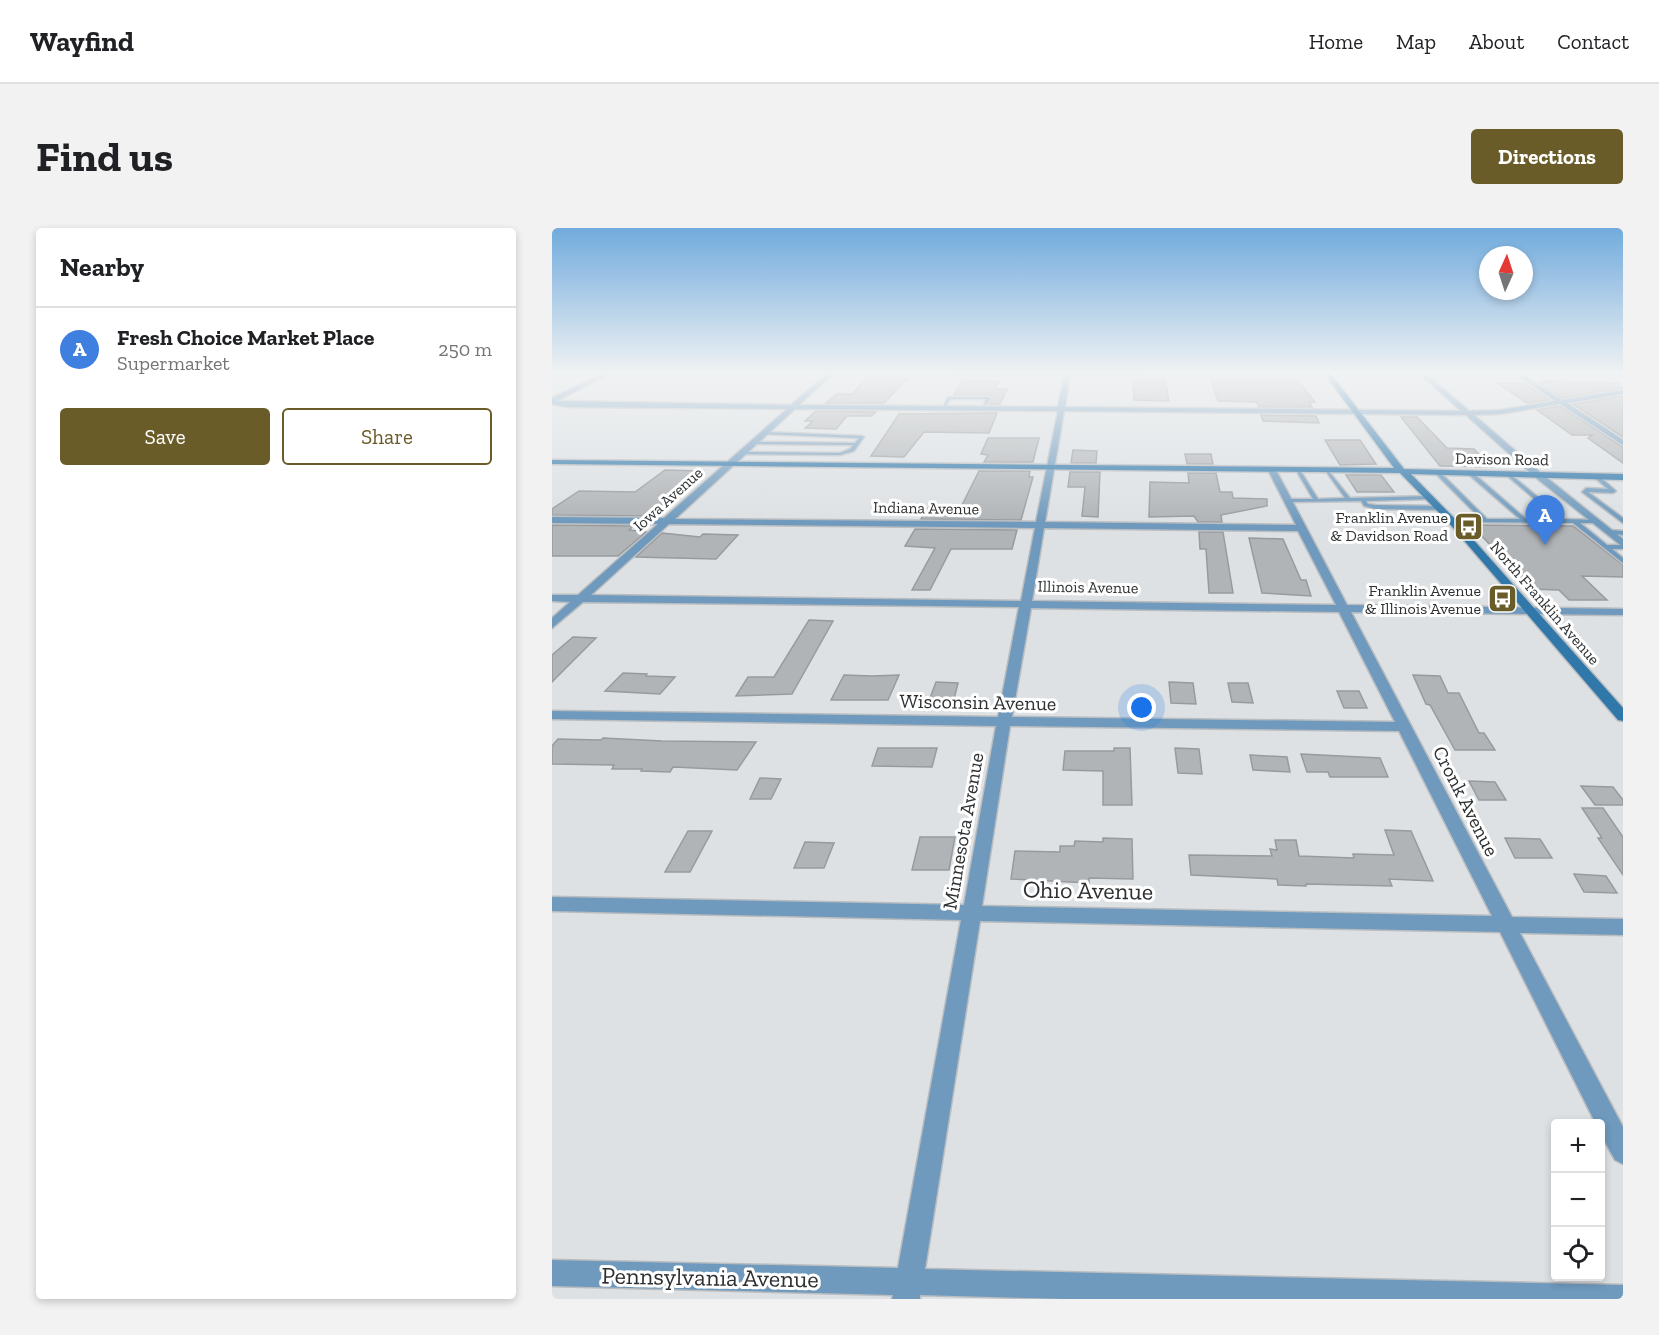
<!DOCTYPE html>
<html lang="en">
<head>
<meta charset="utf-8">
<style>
  :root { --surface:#fff; --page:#f2f2f2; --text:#202124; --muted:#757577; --line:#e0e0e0; --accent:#6a5c29 }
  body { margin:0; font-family:"Zilla Slab",serif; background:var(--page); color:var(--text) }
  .controls { position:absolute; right:18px; bottom:18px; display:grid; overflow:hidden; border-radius:6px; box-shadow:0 3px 9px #0003 }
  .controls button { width:54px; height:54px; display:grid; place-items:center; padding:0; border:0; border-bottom:2px solid var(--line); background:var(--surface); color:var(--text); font:30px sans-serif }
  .compass { position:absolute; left:927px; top:18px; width:54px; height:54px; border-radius:50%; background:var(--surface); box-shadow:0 3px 9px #0003; rotate:3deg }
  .you { position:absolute; left:590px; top:480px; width:21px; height:21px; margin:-15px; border:4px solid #fff; border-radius:50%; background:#1a73e8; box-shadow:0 0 0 9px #1a73e833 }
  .badge { display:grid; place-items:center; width:39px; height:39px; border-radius:50%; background:var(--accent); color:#fff; font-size:20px; font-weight:700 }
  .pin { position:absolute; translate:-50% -50px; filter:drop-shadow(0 2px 3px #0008) }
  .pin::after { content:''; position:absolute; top:32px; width:21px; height:18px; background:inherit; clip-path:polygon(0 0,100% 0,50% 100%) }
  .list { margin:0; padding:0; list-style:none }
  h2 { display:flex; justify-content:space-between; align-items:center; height:78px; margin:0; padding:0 24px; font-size:26px }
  h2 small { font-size:20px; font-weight:400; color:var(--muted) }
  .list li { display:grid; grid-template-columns:39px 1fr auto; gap:18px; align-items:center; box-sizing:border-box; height:84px; padding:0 24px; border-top:2px solid var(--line) }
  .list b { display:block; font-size:22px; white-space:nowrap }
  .list p { margin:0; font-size:20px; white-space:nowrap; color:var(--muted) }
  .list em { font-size:20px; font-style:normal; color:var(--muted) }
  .actions { display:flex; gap:12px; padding:18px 24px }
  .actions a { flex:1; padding:14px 0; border:2px solid var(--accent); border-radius:6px; text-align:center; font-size:21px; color:var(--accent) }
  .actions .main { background:var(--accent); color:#fff }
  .icon { flex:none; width:33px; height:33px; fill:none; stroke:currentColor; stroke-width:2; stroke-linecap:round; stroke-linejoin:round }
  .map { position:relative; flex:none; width:1071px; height:1071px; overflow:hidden; border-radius:6px }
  header { display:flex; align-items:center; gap:36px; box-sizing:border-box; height:84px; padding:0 30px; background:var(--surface); border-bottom:2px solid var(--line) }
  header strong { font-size:28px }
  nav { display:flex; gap:33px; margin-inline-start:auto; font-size:21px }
  .intro { display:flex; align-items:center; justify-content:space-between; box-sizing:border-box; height:144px; padding:0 36px }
  h1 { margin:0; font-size:42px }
  .button { padding:15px 27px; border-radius:6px; background:var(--accent); color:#fff; font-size:21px; font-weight:700 }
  main { display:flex; gap:36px; padding:0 36px }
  aside { flex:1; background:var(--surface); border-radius:6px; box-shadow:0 3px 9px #0003 }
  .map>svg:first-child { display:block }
  .building { fill:#b1b4b7; stroke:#989b9e; stroke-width:1.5 }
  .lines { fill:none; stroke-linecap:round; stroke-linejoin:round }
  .lane-casing { stroke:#babdc0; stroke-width:3 }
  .street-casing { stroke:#babdc0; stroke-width:3 }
  .secondary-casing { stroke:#babdc0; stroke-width:3 }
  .lane { fill:#6f9abd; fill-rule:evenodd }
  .street { fill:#6f9abd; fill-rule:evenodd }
  .secondary { fill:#3077aa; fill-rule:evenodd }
  .labels { text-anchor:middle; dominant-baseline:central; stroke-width:6; stroke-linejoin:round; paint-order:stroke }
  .far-street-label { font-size:16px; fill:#2d2f30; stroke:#fff }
  .far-poi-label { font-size:16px; fill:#2d2f30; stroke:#fff; text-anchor:end }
  .street-label { font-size:20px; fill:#2d2f30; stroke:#fff }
  .near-street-label { font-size:24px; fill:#2d2f30; stroke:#fff }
</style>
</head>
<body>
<header>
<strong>Wayfind</strong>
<nav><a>Home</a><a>Map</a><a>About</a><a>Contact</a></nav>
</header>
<div class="intro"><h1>Find us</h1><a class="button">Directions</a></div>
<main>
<aside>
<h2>Nearby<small></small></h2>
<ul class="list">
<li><span class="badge" style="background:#3f7fe0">A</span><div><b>Fresh Choice Market Place</b><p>Supermarket</p></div><em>250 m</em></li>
</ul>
<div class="actions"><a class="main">Save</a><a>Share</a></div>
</aside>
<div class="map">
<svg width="1071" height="1071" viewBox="0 0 1071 1071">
  <rect width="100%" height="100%" fill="#dde1e4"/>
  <!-- building -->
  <path class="building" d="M316,149L356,150L332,175H274L285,166H300Z
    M410,152L442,153L447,154L443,161H455L448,176H437L441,169L438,167H402Z
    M581,152H613L617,173L582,172Z
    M659,152H745L763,174H757L760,179H707L705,174L666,173Z
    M991,153L1065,155L1071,160L1010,170L987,155H993Z
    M945,155H972L997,172L975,175Z
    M1071,168V209L1021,176Z
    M1008,178L1071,219V235L1036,210L1041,207H1020L985,182Z
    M264,183L324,184L319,188H295L284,201L253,200L261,193H253Z
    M445,185L437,205L372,204L352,229L319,228L347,186Z
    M709,187L764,188L767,195L711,193Z
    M849,189H865L895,220L922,221L939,239L888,238Z
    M436,210H487L481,234H432L436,227L429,226Z
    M773,212H808L824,236L788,237Z
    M521,222L545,223L544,235H519Z
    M633,226H659L661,236H635Z
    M113,242L151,243L96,288L0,287V281L27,263L83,264Z
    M427,243H478L477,249H481L469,292L369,291L378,277H410Z
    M518,244H548L546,289L530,288L533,259H516Z
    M636,245H664L668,264H680L681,270L715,271V278L669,287L670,294H646L642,288L597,289L598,254L637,255Z
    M794,247H829L842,264H805Z
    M0,297L82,298L77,302L94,304L66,328H0Z
    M920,297L1021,298L1071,337V349L1030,348L1055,372H1017L1007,362L978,361Z
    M363,301L465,302L460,321H399L378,362H360L383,320L353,318Z
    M647,304H671L681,365H657L654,321H648Z
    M110,305L148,309L151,306L186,307L164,331L84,329Z
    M697,310L731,311L749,352H754L759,368L710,365Z
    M257,392L281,393L240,466L184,468L196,449H222Z
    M21,409L44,410L0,454V427Z
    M71,445L95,446L94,448L123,449L108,466L53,463Z
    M292,447L320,448L347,447L336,472H279Z
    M861,447L888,448L896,465H907L927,505H932L943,522H903L878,477L874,476Z
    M384,454L406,455L402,471L378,470Z
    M617,454L641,455L644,476L619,475Z
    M676,455H696L701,475L680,474Z
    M785,463H807L815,480H792Z
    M51,510L110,513L204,514L185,542L121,539L118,544L89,543L90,541H60L62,537L0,536V518L6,511L49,512Z
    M326,520H385L380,539L320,538Z
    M562,520H578L580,577H551V543L511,542L513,523H562Z
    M623,520L647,521L650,546L626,545Z
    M749,526L828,530L836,549H778L776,544H755Z
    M698,527L735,529L738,544L701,542Z
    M208,550L229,551L219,571H198Z
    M917,553L943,554L954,572H927Z
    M1029,558L1061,559L1071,572V577H1043Z
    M1030,580H1051L1071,609V647L1046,610H1050Z
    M833,602L859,603L881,653L837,651L840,658L754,656V658L726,657L725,651L639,647L637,627L720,628L718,621L725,622L723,612H744L747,628L802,630L801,626L842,627Z
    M136,603H160L138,644H113Z
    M368,609H403L397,642H360Z
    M551,610L580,611L581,651L537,650V655L459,651L463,623L508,624V618H522L523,613L551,614Z
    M953,610L988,611L1000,630H963Z
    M253,614L282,615L272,640H242Z
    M1022,646L1054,648L1065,665L1032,664Z"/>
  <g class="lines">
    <defs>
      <path id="lane" d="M396,169H437L439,170L434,177L432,176L434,171H398L392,182H390Z
        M210,204L310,208L312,209L302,223L288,227L188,226L190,224L288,225L298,221L301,217L201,216L199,215L201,214L303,215L307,210L212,206Z
        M746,241L748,242L766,271L793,270L773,242L775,241L798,270L879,268L881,269V271L814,273L816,276L824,277L888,278L891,280L888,282L824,281L812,278L809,273L733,274V272L735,271H761L744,242Z
        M883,243H887L935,291H968L916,246V244H920L974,291H1006L953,246L957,245L1012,291L1046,292V294L1044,295H1028L1055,317H1071V321H1060L1071,330V335L1021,295L898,294V292L900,291H929L883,245Z
        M1043,248H1047L1064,263L1061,265L1036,264L1071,290V295L1030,264L1034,260L1056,261L1043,250Z
        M1057,302L1071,303V307L1055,305V303Z"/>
      <path id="street" d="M52,145H59L5,173L239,177L276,145H282L247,177L506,179L512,148L371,147L368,145L780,148H518L513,179L909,183L867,145H873L917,183L948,182L1003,173L962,145H968L1010,172L1071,162V166L1015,175L1071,212V217L1008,176L948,186L922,187L989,245L1071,311V319L983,249L914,187L512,183L493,294L744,297L716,242L720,240L724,242L795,377L1071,381V387L799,384L960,689L1071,691V707L968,705L1071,899V936L1063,932L1048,905V896H1044L948,704L428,693L373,1041L1071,1057V1071H512L368,1067V1071H340L341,1067L0,1058V1032L346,1040L409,692L0,683V669L412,677L444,498L0,491V483L446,489L467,379L31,374L0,400V390L18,374L0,373V367H26L106,296L0,295V289L112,290L235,181L15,179L0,176V170ZM243,181L506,183L484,294L123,291ZM117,296L483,300L469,373L39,367ZM492,300L746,303L784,377L480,373ZM479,380L787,384L843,494L460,489ZM458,498L847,503L940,688L430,678Z
        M1064,145H1071V149Z"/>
      <path id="secondary" d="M772,145H778L852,241L1071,246V252L859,246L903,291L1071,480V493L1066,492L897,295L848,245L0,236V232L842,240Z"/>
    </defs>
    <!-- lane casing -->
    <use href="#lane" class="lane-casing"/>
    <!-- street casing -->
    <use href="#street" class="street-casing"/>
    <!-- secondary casing -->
    <use href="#secondary" class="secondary-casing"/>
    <!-- lane -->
    <use href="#lane" class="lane"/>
    <!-- street -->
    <use href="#street" class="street"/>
    <!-- secondary -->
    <use href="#secondary" class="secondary"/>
  </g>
  <!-- sky -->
  <linearGradient id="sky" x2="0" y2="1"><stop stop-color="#71abdd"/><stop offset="0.49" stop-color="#f0f2f3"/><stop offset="1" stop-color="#f0f2f3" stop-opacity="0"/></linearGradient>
  <rect width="1071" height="295" fill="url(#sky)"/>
  <!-- icons -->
  <defs>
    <symbol id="bus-square" viewBox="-11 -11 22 22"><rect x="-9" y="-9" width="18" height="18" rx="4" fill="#6a5c29" stroke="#fff"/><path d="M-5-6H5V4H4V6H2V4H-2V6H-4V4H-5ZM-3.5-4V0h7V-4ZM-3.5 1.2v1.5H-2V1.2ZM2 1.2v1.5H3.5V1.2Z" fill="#fff"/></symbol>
  </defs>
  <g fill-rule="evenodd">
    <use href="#bus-square" x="900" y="282" width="33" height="33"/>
    <use href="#bus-square" x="934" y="354" width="33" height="33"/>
  </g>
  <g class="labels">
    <!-- far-street labels -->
    <g class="far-street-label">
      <text transform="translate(950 231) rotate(1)">Davison Road</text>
      <text transform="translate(116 271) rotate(-42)">Iowa Avenue</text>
      <text transform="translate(374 280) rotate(1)">Indiana Avenue</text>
      <text transform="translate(536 359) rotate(1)">Illinois Avenue</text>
      <text transform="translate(993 375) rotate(49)">North Franklin Avenue</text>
    </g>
    <!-- far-poi labels -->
    <g class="far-poi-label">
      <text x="896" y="289">Franklin Avenue<tspan x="896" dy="18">&amp; Davidson Road</tspan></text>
      <text x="929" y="362">Franklin Avenue<tspan x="929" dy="18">&amp; Illinois Avenue</tspan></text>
    </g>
    <!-- street labels -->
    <g class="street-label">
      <text transform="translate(426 474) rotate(1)">Wisconsin Avenue</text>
      <text transform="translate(914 573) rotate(63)">Cronk Avenue</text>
      <text transform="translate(411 603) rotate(-80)">Minnesota Avenue</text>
    </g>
    <!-- near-street labels -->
    <g class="near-street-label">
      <text transform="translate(536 662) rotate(1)">Ohio Avenue</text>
      <text transform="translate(158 1049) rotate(1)">Pennsylvania Avenue</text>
    </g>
  </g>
</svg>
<div class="controls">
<button>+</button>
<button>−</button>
<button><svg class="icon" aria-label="locate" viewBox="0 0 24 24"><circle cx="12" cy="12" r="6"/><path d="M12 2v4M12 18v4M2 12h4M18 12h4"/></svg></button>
</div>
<svg class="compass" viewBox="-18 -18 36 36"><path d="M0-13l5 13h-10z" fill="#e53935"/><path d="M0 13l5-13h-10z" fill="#757577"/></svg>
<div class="you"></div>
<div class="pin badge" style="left:993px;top:317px;background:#3f7fe0">A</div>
</div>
</main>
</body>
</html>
